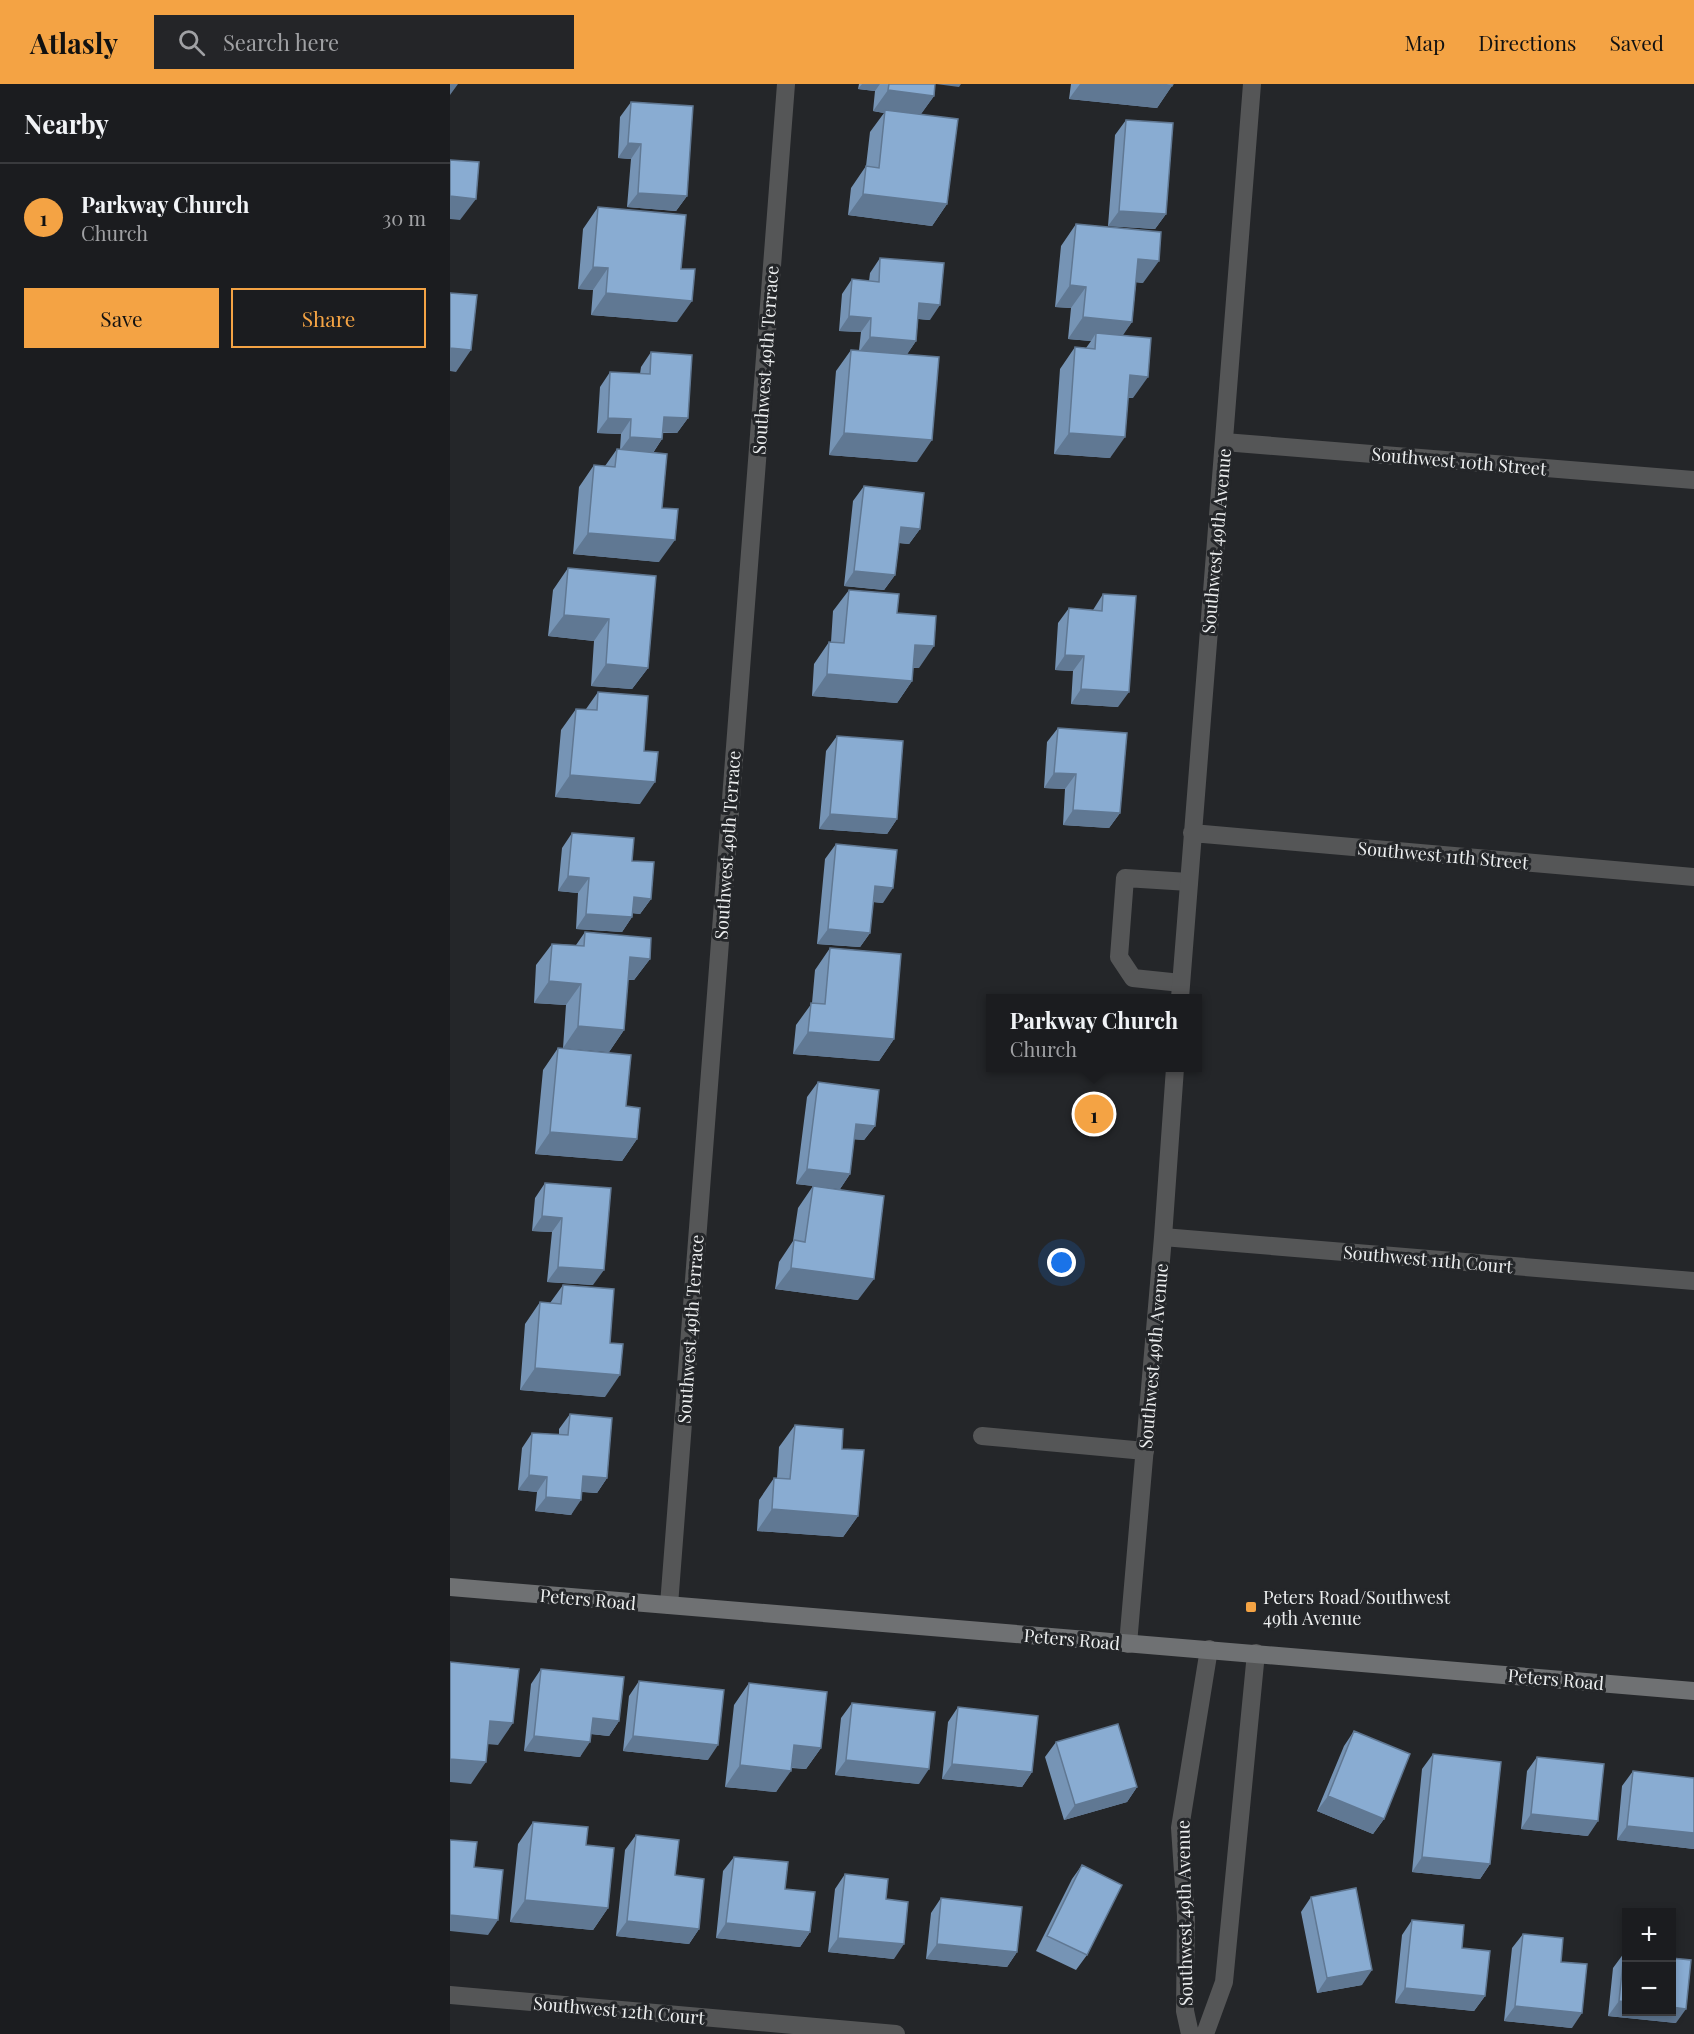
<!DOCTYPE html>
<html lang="en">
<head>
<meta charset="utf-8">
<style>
  :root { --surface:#1b1c1f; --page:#242528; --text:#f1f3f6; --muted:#a0a1a4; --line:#393a3d; --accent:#f4a344 }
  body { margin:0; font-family:"Playfair Display",serif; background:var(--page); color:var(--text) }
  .controls { position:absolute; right:18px; bottom:18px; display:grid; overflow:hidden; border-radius:0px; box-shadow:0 3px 9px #0003 }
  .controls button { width:54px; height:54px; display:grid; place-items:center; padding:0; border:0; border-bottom:2px solid var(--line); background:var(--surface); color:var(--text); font:30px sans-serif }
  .you { position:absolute; left:612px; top:1179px; width:21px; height:21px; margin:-15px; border:4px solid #fff; border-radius:50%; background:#1a73e8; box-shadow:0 0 0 9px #1a73e833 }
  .badge { display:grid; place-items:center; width:39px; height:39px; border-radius:50%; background:var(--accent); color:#111; font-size:20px; font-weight:700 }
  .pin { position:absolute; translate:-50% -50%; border:3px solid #fff; box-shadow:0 2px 6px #0006 }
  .popup { position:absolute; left:536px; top:910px; width:216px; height:78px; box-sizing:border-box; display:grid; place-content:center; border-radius:0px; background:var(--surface); filter:drop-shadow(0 2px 4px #0005); font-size:20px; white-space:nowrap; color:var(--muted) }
  .popup b { font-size:22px; color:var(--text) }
  .popup::after { content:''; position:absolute; left:50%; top:100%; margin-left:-12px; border:12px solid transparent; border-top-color:var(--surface) }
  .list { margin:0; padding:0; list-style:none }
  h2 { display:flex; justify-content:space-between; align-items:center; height:78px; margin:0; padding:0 24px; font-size:26px }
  h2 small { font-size:20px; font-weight:400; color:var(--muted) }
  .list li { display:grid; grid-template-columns:39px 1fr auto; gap:18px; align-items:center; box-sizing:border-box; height:108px; padding:0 24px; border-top:2px solid var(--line) }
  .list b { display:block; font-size:22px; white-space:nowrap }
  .list p { margin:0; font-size:20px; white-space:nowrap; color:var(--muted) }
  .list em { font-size:20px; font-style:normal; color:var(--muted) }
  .actions { display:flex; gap:12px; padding:18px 24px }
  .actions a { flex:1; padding:14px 0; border:2px solid var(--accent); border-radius:0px; text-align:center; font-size:21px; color:var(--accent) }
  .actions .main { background:var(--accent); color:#111 }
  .icon { flex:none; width:33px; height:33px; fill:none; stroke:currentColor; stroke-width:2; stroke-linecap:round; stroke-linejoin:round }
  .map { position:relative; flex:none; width:1244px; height:1950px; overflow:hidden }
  header { display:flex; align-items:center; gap:36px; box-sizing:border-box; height:84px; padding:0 30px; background:var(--accent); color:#111 }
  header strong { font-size:28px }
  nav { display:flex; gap:33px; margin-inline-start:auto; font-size:21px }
  .search { width:420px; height:54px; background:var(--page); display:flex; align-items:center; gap:15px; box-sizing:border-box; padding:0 21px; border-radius:0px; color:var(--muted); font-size:22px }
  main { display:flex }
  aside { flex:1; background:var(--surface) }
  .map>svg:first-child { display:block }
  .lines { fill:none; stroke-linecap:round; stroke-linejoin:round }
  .lane { stroke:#555657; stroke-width:18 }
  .street { stroke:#555657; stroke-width:18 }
  .secondary { stroke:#6f7173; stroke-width:18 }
  .wall { fill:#7694b5 }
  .shaded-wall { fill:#607893 }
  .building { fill:#89acd2; stroke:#607893; stroke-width:1.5 }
  .poi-dot { fill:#f4a344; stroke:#242629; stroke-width:2 }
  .labels { text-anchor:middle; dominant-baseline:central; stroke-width:6; stroke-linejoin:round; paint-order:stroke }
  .street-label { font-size:18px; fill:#eceeef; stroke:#242629 }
  .poi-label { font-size:18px; fill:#eceeef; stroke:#242629; text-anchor:start }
</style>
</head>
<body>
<header>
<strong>Atlasly</strong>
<div class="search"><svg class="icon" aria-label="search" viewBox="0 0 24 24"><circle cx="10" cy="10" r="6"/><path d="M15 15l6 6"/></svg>Search here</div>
<nav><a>Map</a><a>Directions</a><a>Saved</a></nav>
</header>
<main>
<aside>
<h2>Nearby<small></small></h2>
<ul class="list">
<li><span class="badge">1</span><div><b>Parkway Church</b><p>Church</p></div><em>30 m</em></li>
</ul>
<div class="actions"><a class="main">Save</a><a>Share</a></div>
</aside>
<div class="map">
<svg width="1244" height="1950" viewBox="0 0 1244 1950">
  <rect width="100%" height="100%" fill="#242629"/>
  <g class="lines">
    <!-- lane -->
    <path class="lane" d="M731,899L683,894L669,873L675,794L739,798
      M532,1352L695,1367"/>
    <!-- street -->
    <path class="street" d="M774,358L1244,396
      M742,749L1244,793
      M730,914L802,0
      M713,1153L1244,1197
      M219,1521L336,0
      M678,1560L713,1153L725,984
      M0,1911L446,1950
      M740,1950L735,1927L736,1832L730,1744L759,1565
      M755,1950L774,1898L806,1569"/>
    <!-- secondary -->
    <path class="secondary" d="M0,1503C415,1538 829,1571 1244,1607"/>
  </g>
  <!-- wall -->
  <path class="wall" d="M409,0H485L484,12L470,31L497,120L482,142L398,131L401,104L416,82L420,48L434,29L423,27L425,7L408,5Z
    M621,0H723L707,24L619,15Z
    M181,18L237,112L226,127L177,123L181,75L168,74L170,33Z
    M676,36L716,130L705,145L658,142L665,51Z
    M148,123L231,185L227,238L141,231L143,206L128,205L133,145Z
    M626,140L693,199L686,198L682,238L672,251L683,314H678L660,374L604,370L610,285L625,263L636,264L641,257L618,255L621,224L605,223L611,162Z
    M430,174L480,236L468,235L466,257L457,270L467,378L379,371L386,287L401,266H409L411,248L389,247L392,210L402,195L419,197L420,189Z
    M201,268L238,334L227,349H213L212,355L203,369L212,424L209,478L123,470L129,403L144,381L155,382L167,365H170L171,350L147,349L150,303L160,288L190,290L191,283Z
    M414,402L470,445L459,460L449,459L445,491L434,506L394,502L403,417Z
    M118,484L198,584L182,605L141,602L144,557L98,552L103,506Z
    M399,506L447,529L469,584H463L462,597L447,619L362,612L364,580L379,558H381L383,527Z
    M653,510L668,623L621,620L623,587L605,586L608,539L619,524L643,526Z
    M148,608L190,720L105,713L111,646L126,625H136Z
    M608,644L670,729L659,744L613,741L615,705L594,704L597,658Z
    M387,652L447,735L437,750L369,745L376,667Z
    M122,749L182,777L201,815L190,830L182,829V833L172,848L126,845L128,809L108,807L112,764Z
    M386,760L433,819L423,818L420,849L410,863L367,860L375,775Z
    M135,848L200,875L184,896H178L174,946L159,968L113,964L116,921L84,919L86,881L102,860L126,861Z
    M380,864L444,955L429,977L343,970L346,941L362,919L365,886Z
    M108,964L176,1022L187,1055L172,1077L85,1070L93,986Z
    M368,998L425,1042L414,1056L404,1055L400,1090L390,1105L346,1100L357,1013Z
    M95,1099L143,1201L97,1198L102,1148L82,1147L85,1114Z
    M363,1102L408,1216L325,1205L329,1178L343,1157L348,1124Z
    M113,1201L155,1313L70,1306L75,1240L90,1218L100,1219Z
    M120,1330L157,1394L147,1409L132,1408L121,1431L85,1427L87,1408L68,1406L72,1364L82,1349L109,1351V1345Z
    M345,1341L392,1365L408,1432L393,1453L307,1447L309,1416L324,1394H327L329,1363Z
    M91,1585L169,1637L159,1652L141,1650L130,1673L74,1667L81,1600Z
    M189,1597L258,1676L173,1667L179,1612Z
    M299,1599L371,1664L356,1685L341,1684L326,1708L275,1703L284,1621Z
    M402,1619L469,1700L385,1691L391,1634Z
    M508,1623L582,1688L572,1703L492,1695L498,1638Z
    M904,1647L934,1735L923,1750L867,1727L894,1662Z
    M606,1658L687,1703L677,1718L614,1736L595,1673Z
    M983,1670L1040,1780L1030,1795L962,1788L972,1685Z
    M1087,1673L1138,1752L1071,1745L1077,1687Z
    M1183,1687L1244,1694V1765L1167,1756L1172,1702Z
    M83,1738L136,1761L158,1824L143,1846L60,1838L68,1760Z
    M186,1751L225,1791L249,1845L239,1860L166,1852L175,1766Z
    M284,1773L335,1805L360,1848L350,1863L266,1854L273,1787Z
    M632,1781L637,1871L626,1886L586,1867L622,1795Z
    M395,1790L436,1815L444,1875L378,1868L385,1805Z
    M861,1813L912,1901L867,1909L851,1828Z
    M491,1814L567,1868L557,1883L476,1875L481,1829Z
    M962,1836L1012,1864L1035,1912L1024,1927L945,1919L952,1851Z
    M1073,1850L1111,1878L1122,1944L1054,1937L1062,1864Z
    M1174,1869L1226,1939L1158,1932L1163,1884Z"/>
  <!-- shaded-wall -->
  <path class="shaded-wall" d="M0,0H8L0,11Z
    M412,0H430L425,7L408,5Z
    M486,0H511L509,3Z
    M630,0H699L722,2L707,24L619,15Z
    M438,6L484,12L469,33L435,26L434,29L423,27Z
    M178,59L191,60L181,75L168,74Z
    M188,109L237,112L226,127L177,123Z
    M413,110L497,120L482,142L398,131Z
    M0,112L26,115L10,136L0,135Z
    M669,127L716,130L705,145L658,142Z
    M688,175L709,177L693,199L673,197Z
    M143,183L158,184L143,206L128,205Z
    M620,201L636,203L621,224L605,223Z
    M156,209L242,217L227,238L141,231Z
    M469,219L490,221L480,236L458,234Z
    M399,232L421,234L411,248L389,247Z
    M633,233L682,238L667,260L646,249L641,257L618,255Z
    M420,253L466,257L456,272L409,268Z
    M0,264L21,266L6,288L0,287Z
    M680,291L698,293L683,314L665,313Z
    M214,333L238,334L227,349L203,348Z
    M158,334L181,335L171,350L147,349Z
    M394,349L482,356L467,378L379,371Z
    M619,349L675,353L660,374L604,370Z
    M180,353L212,355L202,370L169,368Z
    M451,443L470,445L459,460L440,458Z
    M138,449L225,456L209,478L123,470Z
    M404,487L445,491L434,506L394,502Z
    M114,531L159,535L144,557L98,552Z
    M465,561L484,562L469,584L450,583Z
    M615,571L634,572L623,587L605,586Z
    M156,580L198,584L182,605L141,602Z
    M377,590L462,597L447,619L362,612Z
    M631,605L679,608L668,623L621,620Z
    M604,689L626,690L615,705L594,704Z
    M120,691L205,698L190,720L105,713Z
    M623,726L670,729L659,744L613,741Z
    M380,730L447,735L437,750L369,745Z
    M118,792L139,794L128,809L108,807Z
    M425,802L443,804L433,819L414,817Z
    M184,813L201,815L190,830L173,828Z
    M136,830L182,833L172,848L126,845Z
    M378,845L420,849L410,863L367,860Z
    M180,873L200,875L184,896L165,895Z
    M99,897L131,900L116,921L84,919Z
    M128,942L174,946L159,968L113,964Z
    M358,948L444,955L429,977L343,970Z
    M406,1040L425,1042L414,1056L396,1055Z
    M100,1048L187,1055L172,1077L85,1070Z
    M357,1085L400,1090L390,1105L346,1100Z
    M92,1132L112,1134L102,1148L82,1147Z
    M108,1183L154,1186L143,1201L97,1198Z
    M341,1184L424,1195L408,1216L325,1205Z
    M85,1284L170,1291L155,1313L70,1306Z
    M79,1391L97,1393L87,1408L68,1406Z
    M133,1392L157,1394L147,1409L123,1407Z
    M96,1413L131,1416L121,1431L85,1427Z
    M322,1425L408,1432L393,1453L307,1447Z
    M143,1634L169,1637L159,1652L132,1649Z
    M40,1637L63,1639L48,1661L25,1659Z
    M84,1652L140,1658L130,1673L74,1667Z
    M183,1652L268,1661L258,1676L173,1667Z
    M344,1661L371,1664L356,1685L328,1682Z
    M0,1675L36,1678L21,1700L0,1698Z
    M396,1676L479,1685L469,1700L385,1691Z
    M502,1680L582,1688L572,1703L492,1695Z
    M290,1681L341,1687L326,1708L275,1703Z
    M687,1703L677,1718L614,1736L625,1721Z
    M878,1712L934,1735L923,1750L867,1727Z
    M1081,1730L1148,1737L1138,1752L1071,1745Z
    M1177,1742L1244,1749V1765L1167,1756Z
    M972,1773L1040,1780L1030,1795L962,1788Z
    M75,1816L158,1824L143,1846L60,1838Z
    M0,1831L48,1836L38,1851L0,1847Z
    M177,1837L249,1845L239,1860L166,1852Z
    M276,1839L360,1848L350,1863L266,1854Z
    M388,1854L454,1860L444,1875L378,1868Z
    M487,1860L567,1868L557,1883L476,1875Z
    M922,1886L912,1901L867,1909L877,1894Z
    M955,1904L1035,1912L1024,1927L945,1919Z
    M1169,1917L1176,1918V1928H1221V1923L1236,1925L1226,1939L1158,1932Z
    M1065,1922L1132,1929L1122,1944L1054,1937Z"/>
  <!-- building -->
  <path class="building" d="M439,0H485L484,12L438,6Z
    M699,0H723L722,2Z
    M181,18L243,22L237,112L188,109L191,60L178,59Z
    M435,26L508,35L497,120L413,110L416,82L429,84Z
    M676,36L723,39L716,130L669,127Z
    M0,76L29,78L26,115L0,112Z
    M148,123L236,131L231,185H245L242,217L156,209L158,184L143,183Z
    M626,140L711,148L709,177L688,175L682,238L633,233L636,203L620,201Z
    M430,174L494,179L490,221L469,219L466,257L420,253L421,234L399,232L402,195L429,198Z
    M0,209L27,211L21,266L0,264Z
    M646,249L701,254L698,293L680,291L675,353L619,349L625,263L645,265Z
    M401,266L489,273L482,356L394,349Z
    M201,268L242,271L238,334L214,333L212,355L180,353L181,335L158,334L160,288L200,290Z
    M167,365L217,370L212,424L228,425L225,456L138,449L144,381L165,383Z
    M414,402L474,409L470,445L451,443L445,491L404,487Z
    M118,484L206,492L198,584L156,580L159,535L114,531Z
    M399,506L449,510L447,529L486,532L484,562L465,561L462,597L377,590L379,558L394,559Z
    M653,510L686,512L679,608L631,605L634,572L615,571L619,524L652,527Z
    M148,608L198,612L194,667L208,668L205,698L120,691L126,625L147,626Z
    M608,644L677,649L670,729L623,726L626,690L604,689Z
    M387,652L453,657L447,735L380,730Z
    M122,749L184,754L182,777L204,778L201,815L184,813L182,833L136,830L139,794L118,792Z
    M386,760L447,766L443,804L425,802L420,849L378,845Z
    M135,848L201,854L200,875L180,873L174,946L128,942L131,900L99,897L102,860L134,862Z
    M380,864L451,870L444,955L358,948L361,919L375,920Z
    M108,964L181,971L176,1022L190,1024L187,1055L100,1048Z
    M368,998L429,1006L425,1042L406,1040L400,1090L357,1085Z
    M95,1099L161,1104L154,1186L108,1183L112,1134L92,1132Z
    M363,1102L434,1112L424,1195L341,1184L344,1156L355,1158Z
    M113,1201L164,1205L160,1259L173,1260L170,1291L85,1284L90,1218L111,1220Z
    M120,1330L162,1334L157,1394L133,1392L131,1416L96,1413L97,1393L79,1391L82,1349L118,1351Z
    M345,1341L393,1345L392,1365L414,1366L408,1432L322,1425L324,1394L340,1395Z
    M0,1578L69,1585L63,1639L40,1637L36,1678L0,1675Z
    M91,1585L174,1593L169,1637L143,1634L140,1658L84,1652Z
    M189,1597L274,1606L268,1661L183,1652Z
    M299,1599L377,1608L371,1664L344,1661L341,1687L290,1681Z
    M402,1619L485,1628L479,1685L396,1676Z
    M508,1623L588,1632L582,1688L502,1680Z
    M668,1640L687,1703L625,1721L606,1658Z
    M904,1647L960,1670L934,1735L878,1712Z
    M983,1670L1051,1678L1040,1780L972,1773Z
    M1087,1673L1154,1680L1148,1737L1081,1730Z
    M1183,1687L1244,1694V1749L1177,1742Z
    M83,1738L138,1743L136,1761L164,1764L158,1824L75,1816Z
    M186,1751L229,1756L225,1791L254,1795L249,1845L177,1837Z
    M0,1756L27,1758L24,1783L53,1786L48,1836L0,1831Z
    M284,1773L338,1778L335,1805L365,1808L360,1848L276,1839Z
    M632,1781L672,1801L637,1871L597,1852Z
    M395,1790L438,1795L436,1815L458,1818L454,1860L388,1854Z
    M906,1804L922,1886L877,1894L861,1813Z
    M491,1814L572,1823L567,1868L487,1860Z
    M962,1836L1014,1841L1012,1864L1040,1867L1035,1912L955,1904Z
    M1073,1850L1113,1854L1111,1878L1137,1880L1132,1929L1065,1922Z
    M1174,1869H1176V1918L1169,1917Z
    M1221,1874L1241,1876L1236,1925L1221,1923Z"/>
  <!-- markers -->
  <rect class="poi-dot" x="795" y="1517" width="12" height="12" rx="3"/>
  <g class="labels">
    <!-- street labels -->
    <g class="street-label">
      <text transform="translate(315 276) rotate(-86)">Southwest 49th Terrace</text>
      <text transform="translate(1009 377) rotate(5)">Southwest 10th Street</text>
      <text transform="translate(766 457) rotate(-85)">Southwest 49th Avenue</text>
      <text transform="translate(277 761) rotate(-86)">Southwest 49th Terrace</text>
      <text transform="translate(993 771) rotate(5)">Southwest 11th Street</text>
      <text transform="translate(978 1175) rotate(5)">Southwest 11th Court</text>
      <text transform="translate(240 1245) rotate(-86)">Southwest 49th Terrace</text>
      <text transform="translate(703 1272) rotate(-85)">Southwest 49th Avenue</text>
      <text transform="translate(138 1515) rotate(5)">Peters Road</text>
      <text transform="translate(622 1555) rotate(5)">Peters Road</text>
      <text transform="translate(1106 1595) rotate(5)">Peters Road</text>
      <text transform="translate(734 1829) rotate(-91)">Southwest 49th Avenue</text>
      <text transform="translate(169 1926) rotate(5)">Southwest 12th Court</text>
    </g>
    <!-- poi labels -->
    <g class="poi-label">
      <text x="813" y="1513">Peters Road/Southwest<tspan x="813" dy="21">49th Avenue</tspan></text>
    </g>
  </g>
</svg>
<div class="controls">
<button>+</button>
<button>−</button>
</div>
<div class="you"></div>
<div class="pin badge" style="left:644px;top:1030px">1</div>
<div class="popup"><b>Parkway Church</b>Church</div>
</div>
</main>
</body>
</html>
